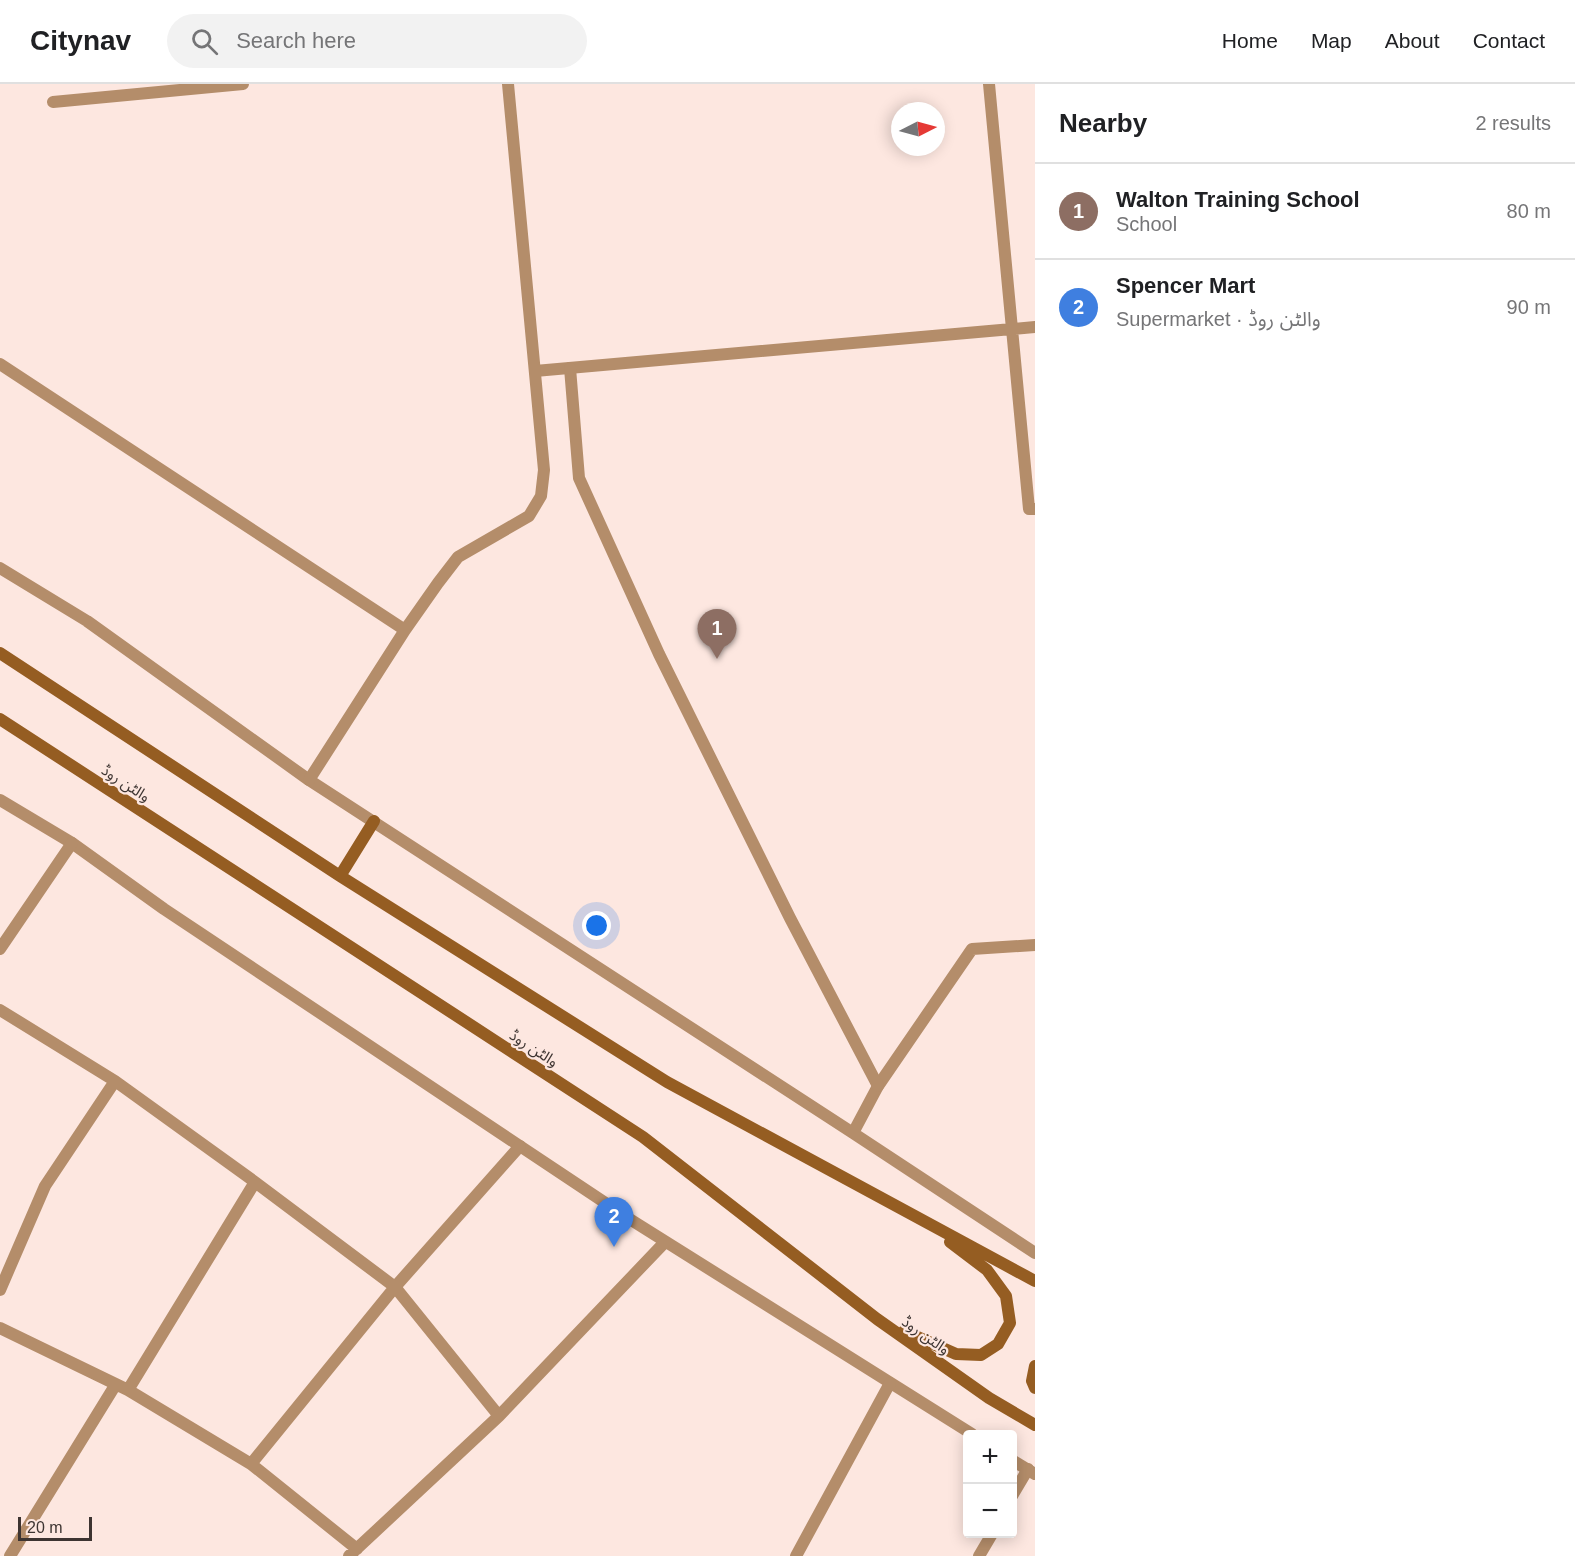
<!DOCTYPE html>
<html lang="en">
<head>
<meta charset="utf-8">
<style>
  :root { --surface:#fff; --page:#f2f2f2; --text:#202124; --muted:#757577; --line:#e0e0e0; --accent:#111827 }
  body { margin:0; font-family:Arial,"Noto Sans Arabic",sans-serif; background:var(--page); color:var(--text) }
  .controls { position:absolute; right:18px; bottom:18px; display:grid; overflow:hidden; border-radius:6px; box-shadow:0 3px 15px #0003 }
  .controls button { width:54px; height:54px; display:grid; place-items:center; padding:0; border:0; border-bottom:2px solid var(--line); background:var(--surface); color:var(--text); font:30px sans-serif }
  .compass { position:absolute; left:891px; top:18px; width:54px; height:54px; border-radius:50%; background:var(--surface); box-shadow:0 3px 15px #0003; rotate:84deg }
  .scale { position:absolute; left:18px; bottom:15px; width:74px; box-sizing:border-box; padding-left:6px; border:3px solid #3d3431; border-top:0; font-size:16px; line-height:21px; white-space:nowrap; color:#3d3431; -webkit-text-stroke:4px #fde7e0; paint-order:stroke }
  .you { position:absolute; left:597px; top:842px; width:21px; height:21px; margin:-15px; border:4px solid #fff; border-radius:50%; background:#1a73e8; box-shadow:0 0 0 9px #1a73e833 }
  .badge { display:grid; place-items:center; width:39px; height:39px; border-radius:50%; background:var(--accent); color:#fff; font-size:20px; font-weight:700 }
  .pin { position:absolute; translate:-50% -50px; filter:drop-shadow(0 2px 3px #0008) }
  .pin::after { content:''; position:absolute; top:32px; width:21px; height:18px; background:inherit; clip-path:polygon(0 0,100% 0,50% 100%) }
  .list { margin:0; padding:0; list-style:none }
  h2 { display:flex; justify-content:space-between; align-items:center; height:78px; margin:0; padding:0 24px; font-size:26px }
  h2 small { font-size:20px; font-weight:400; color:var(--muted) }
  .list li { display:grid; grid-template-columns:39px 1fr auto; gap:18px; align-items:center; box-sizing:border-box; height:96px; padding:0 24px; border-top:2px solid var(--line) }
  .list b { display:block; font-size:22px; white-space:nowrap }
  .list p { margin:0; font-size:20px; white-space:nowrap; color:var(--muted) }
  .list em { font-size:20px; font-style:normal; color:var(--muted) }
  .icon { flex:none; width:33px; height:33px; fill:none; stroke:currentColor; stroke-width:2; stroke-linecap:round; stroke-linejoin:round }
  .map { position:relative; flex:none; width:1035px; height:1472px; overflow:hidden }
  header { display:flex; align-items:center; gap:36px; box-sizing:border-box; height:84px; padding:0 30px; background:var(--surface); border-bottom:2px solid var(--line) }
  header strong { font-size:28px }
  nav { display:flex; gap:33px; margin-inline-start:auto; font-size:21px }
  .search { width:420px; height:54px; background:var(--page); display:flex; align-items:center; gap:15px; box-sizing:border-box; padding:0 21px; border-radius:33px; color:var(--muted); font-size:22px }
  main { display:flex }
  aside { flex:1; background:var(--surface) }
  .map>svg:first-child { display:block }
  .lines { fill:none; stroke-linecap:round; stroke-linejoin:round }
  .lane { stroke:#b48d6a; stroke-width:12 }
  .street { stroke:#b48d6a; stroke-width:12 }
  .secondary { stroke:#955d22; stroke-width:12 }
  .labels { text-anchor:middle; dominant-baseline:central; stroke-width:4.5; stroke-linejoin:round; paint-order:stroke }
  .street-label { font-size:15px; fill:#3d3431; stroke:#fde7e0 }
</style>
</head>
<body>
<header>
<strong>Citynav</strong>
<div class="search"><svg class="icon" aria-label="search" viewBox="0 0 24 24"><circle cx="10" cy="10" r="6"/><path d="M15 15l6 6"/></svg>Search here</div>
<nav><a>Home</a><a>Map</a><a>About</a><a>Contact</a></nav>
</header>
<main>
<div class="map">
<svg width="1035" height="1472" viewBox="0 0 1035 1472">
  <rect width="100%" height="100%" fill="#fde7e0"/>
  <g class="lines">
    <!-- lane -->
    <path class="lane" d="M1035,243L1012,245L1029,425H1035
      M535,287L1012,245L989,0
      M0,484L87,537L309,696L853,1049L1035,1169
      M0,716L72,759L164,825L628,1134L972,1350
      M853,1049L878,1002L972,865L1035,861
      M1012,1376L1035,1390"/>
    <!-- street -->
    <path class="street" d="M53,18L243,0
      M0,280L405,546
      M570,284L579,394L659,570L790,834L878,1002
      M309,696L405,546L438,499L458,473L529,432L541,412L544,386L508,0
      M0,865L72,759
      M0,926L115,997L255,1098L395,1203L499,1332
      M0,1206L45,1102L115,997
      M0,1244L128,1306L251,1380L357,1465
      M128,1306L255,1098
      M251,1380L395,1203L520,1062
      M1012,1412L1028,1385
      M10,1472L116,1300
      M349,1472L499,1332L665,1158
      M796,1472L890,1299
      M979,1472L992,1450"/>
    <!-- secondary -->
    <path class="secondary" d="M0,569L340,792L667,998L1035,1197
      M0,635L643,1053L877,1235L989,1314L1035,1341
      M340,792L374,737
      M904,1247L956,1270L981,1271L998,1260L1010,1239L1006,1212L987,1186L950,1158
      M1035,1282L1032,1297L1035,1304"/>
  </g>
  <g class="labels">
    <!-- street labels -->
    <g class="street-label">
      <text transform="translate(126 699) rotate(33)">والٹن روڈ</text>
      <text transform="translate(534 964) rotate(33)">والٹن روڈ</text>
      <text transform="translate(926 1251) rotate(35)">والٹن روڈ</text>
    </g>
  </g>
</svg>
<div class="controls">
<button>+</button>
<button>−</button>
</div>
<svg class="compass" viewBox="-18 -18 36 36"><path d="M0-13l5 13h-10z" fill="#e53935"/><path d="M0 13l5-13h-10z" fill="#757577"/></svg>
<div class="scale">20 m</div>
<div class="you"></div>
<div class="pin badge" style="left:717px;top:575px;background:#8d6e63">1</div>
<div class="pin badge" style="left:614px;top:1163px;background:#3f7fe0">2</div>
</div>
<aside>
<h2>Nearby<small>2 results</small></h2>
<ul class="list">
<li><span class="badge" style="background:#8d6e63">1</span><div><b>Walton Training School</b><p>School</p></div><em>80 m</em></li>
<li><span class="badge" style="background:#3f7fe0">2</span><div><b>Spencer Mart</b><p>Supermarket · والٹن روڈ</p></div><em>90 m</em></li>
</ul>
</aside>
</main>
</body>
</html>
